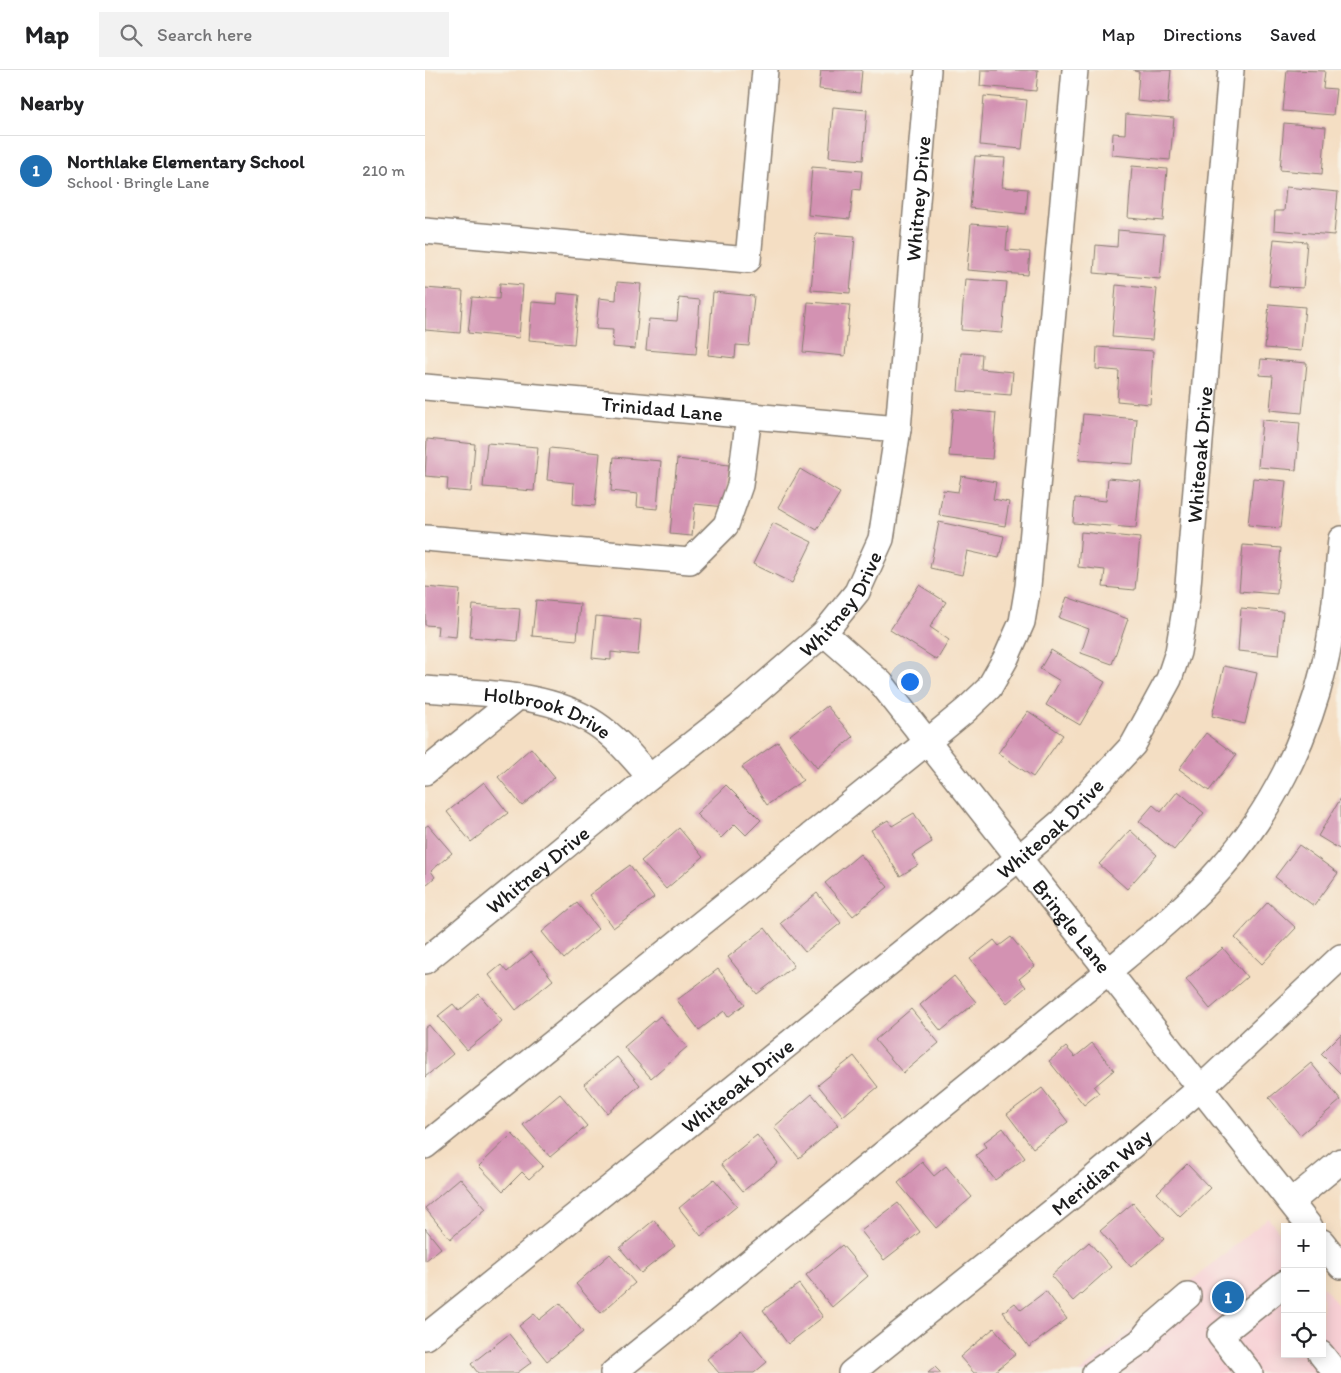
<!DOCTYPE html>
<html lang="en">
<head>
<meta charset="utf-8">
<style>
  :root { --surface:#fff; --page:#f2f2f2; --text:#202124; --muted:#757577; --line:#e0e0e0; --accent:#1f6fb2 }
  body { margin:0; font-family:Itim,sans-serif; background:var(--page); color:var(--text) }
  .controls { position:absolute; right:15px; bottom:15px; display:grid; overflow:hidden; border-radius:0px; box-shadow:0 2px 12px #0003 }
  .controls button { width:45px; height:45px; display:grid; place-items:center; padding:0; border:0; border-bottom:1px solid var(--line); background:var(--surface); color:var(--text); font:25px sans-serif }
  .you { position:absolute; left:484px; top:611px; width:18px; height:18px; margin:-12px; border:4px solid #fff; border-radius:50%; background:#1a73e8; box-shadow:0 0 0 8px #1a73e833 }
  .badge { display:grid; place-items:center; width:32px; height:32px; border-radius:50%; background:var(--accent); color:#fff; font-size:16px; font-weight:700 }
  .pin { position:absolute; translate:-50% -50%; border:2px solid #fff; box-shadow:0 1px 5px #0006 }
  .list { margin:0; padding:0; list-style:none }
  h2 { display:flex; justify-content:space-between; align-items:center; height:65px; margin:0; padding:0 20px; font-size:21px }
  h2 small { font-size:16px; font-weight:400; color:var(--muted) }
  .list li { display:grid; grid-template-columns:32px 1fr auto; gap:15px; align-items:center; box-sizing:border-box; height:70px; padding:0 20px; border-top:1px solid var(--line) }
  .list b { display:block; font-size:19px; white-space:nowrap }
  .list p { margin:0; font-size:16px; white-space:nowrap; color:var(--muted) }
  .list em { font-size:16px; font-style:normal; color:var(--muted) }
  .icon { flex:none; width:28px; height:28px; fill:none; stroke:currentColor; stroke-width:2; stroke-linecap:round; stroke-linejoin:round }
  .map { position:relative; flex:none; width:916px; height:1303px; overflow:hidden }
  header { display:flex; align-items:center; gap:30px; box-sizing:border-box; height:70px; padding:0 25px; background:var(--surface); border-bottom:1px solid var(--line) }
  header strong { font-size:24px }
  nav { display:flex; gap:28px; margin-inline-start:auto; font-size:18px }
  .search { width:350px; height:45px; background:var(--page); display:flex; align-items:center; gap:12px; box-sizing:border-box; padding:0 18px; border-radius:0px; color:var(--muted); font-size:19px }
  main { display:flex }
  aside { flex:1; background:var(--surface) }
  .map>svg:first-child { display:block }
  .built { fill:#f7cfd4 }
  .building { fill:#d392b2 }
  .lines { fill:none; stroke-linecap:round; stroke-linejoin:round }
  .minor-casing { stroke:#887d70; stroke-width:28 }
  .minor { stroke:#fff; stroke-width:25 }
  .labels { text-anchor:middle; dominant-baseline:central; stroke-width:4; stroke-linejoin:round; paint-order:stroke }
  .street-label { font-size:21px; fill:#1c1c1c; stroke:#f7f3e8 }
</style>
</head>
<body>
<header>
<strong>Map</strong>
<div class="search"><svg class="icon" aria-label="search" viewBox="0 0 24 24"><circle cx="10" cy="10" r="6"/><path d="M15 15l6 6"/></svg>Search here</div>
<nav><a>Map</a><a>Directions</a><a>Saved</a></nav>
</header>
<main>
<aside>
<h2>Nearby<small></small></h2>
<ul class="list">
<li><span class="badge">1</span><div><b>Northlake Elementary School</b><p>School · Bringle Lane</p></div><em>210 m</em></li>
</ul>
</aside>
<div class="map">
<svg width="916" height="1303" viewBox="0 0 916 1303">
  <rect width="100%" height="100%" fill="#f7f3e8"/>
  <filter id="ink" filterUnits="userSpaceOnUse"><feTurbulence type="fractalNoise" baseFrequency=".02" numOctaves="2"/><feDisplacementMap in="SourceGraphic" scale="10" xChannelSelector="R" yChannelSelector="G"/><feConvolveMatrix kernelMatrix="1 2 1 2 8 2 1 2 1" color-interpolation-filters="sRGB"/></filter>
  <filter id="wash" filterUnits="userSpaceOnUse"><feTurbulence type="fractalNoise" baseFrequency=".0096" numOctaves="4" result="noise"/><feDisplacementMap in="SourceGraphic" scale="20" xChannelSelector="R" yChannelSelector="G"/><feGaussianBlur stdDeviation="1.12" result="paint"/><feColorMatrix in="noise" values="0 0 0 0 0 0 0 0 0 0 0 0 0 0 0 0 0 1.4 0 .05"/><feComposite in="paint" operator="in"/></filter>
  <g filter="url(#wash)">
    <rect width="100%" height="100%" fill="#f4dec3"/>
    <!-- built -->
    <path class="built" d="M843,1148L860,1169V1284H897V1215L916,1239V1303H654Z"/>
    <g id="blocks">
      <!-- building -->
      <path class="building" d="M396,0H437L435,23L394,19Z
        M556,0H613L611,21L555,16Z
        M709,0H746L743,34L712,31L714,2L709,1Z
        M862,0L900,1L898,18L911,19L908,45L858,41Z
        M559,26L602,30L597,79L555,75Z
        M408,37L442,40L438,90L404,87Z
        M701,44L749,48L745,90L687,85L688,63L700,64Z
        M859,53L901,57L897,104L855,100Z
        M550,86L580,88L577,117L603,119L601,144L545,138Z
        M707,96L742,99L738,151L703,148Z
        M387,97L437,101L435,120L428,119L425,149L383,145Z
        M861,117L913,122L909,165L849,160L850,141H859Z
        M546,154L583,157L581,180L605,182L603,205L542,200Z
        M693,160L739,164L735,209L669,203L671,175L692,177Z
        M391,163L430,166L425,223L386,220Z
        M849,169L882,172L878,218L844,216Z
        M540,209L582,212L577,263L536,260Z
        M192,212L216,214L210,279L187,277L188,260L171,259L174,228L191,230Z
        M75,213L98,215L94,268L43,263L47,227L74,229Z
        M691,215L732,219L727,270L687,267Z
        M0,218L38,221L35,263L0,260Z
        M288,222L329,226L324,276L311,275L310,288L283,285Z
        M133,223L154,225L149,274L104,270L107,232L132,234Z
        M254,228L275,230L271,284L221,280L224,249L252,251Z
        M383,232L425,235L420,286L378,282Z
        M844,234L880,237L876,281L840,278Z
        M672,277L728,281L725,334L692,331L694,301L671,299Z
        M536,283L557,284L556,299L588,302L586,325L533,321Z
        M836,289L882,293L877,343L845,340L848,306L834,305Z
        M528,339L571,343L567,389L524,386Z
        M658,344L712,349L708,394L654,390Z
        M837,350L875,353L871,400L833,397Z
        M2,369L50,374L46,422L22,420L23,408L0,406Z
        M62,373L113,377L109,421L58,417Z
        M125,378L175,383L170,436L148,434L149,413L122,410Z
        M189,387L236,391L232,439L212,437L213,424L186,421Z
        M252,389L304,395L300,437L270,434L267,466L245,464Z
        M375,399L415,423L392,460L353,437Z
        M536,406L571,412L568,429L584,432L580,456L514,445L518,420L533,422Z
        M683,408L716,411L711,458L648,453L650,428L681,431Z
        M828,408L861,411L856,458L823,455Z
        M514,452L579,466L574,488L542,481L537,505L505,498Z
        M348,453L387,472L367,513L328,494Z
        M656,462L715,468L710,520L678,517L680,500L653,497Z
        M818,475L856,478L852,524L814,521Z
        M494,515L521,532L505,557L524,570L512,590L465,560Z
        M0,517L35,520L31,567L12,565L13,556L0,555Z
        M642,527L703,549L687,594L656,583L664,559L634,548Z
        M111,530L155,534L152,570L107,566Z
        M48,535L95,539L92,571L45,567Z
        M816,538L858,542L854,585L813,581Z
        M171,546L216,550L213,585L186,582V590L167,588Z
        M626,580L680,612L655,655L621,635L635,611L615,599Z
        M799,596L832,603L820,654L787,646Z
        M402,636L428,667L392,698L365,665Z
        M603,641L638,665L608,707L573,683Z
        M781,663L811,685L784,721L754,699Z
        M353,672L378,710L342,735L317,697Z
        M106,678L130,707L97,736L73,707Z
        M59,712L83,743L46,772L22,742Z
        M301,715L336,750L321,765L310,754L296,768L271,744Z
        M753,721L779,743L749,780L714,751L728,735L736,742Z
        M916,728V780L893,766Z
        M489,743L507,772L487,785L493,795L475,806L446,760L463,750L467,756Z
        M3,755L27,783L6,801L10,807L0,816V757Z
        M254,758L278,787L241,819L216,791Z
        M705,760L732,785L702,819L674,794Z
        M874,775L913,803L889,836L850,807Z
        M435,784L463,817L428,846L400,813Z
        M205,795L229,828L188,858L164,825Z
        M392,823L416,853L380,882L356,853Z
        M843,832L871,858L837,894L810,868Z
        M152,833L173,859L139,889L117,862Z
        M340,858L369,896L332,924L303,887Z
        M586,867L610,896L594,909L601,917L582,933L545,889L569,870L574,876Z
        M798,878L822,907L785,939L761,909Z
        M106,882L128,910L91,940L64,905L76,895L82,902Z
        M293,899L320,934L303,947L299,941L274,960L252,930Z
        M529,906L551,932L516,961L495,935Z
        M54,924L77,951L42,980L13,946L28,934L34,941Z
        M486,939L514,973L478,1003L450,970Z
        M235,946L262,977L226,1008L199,977Z
        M4,955L28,984L0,1007V958Z
        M916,964V1004L896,984Z
        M667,973L689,1000L669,1017L674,1023L659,1035L624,991L641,977L650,987Z
        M429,986L453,1017L418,1046L393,1015Z
        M192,987L215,1015L182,1043L159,1014Z
        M886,993L916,1030L875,1065L844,1028Z
        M617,1018L643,1052L608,1078L582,1044Z
        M135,1024L162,1056L125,1087L98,1055Z
        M387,1024L413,1055L374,1088L349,1057Z
        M578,1058L600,1088L570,1110L551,1085L561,1077L558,1073Z
        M87,1064L118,1096L104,1109L97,1102L78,1121L54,1096Z
        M332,1065L353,1093L318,1121L296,1094Z
        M497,1092L509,1106L521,1096L547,1127L511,1158L473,1113Z
        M762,1094L785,1118L755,1147L732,1123Z
        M35,1108L61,1139L25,1169L0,1138Z
        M289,1109L312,1136L276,1166L254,1138Z
        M473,1133L495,1162L459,1190L436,1161Z
        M708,1133L739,1169L706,1197L675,1161Z
        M229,1150L250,1176L216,1203L195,1178Z
        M0,1158L16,1178L0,1191Z
        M664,1172L686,1197L648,1231L626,1206Z
        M417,1175L443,1206L407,1237L381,1205Z
        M185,1184L210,1213L176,1243L151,1214Z
        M374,1214L398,1247L363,1274L338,1240Z
        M621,1221L642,1249L604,1277L578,1242L590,1233L596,1240Z
        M135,1233L158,1262L122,1291L94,1256L109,1244L114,1250Z
        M569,1258L591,1284L568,1303H549L535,1287Z
        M316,1260L342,1292L329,1303H294L282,1289Z
        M84,1264L107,1292L92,1303H53L46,1294Z
        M510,1297L516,1303H503Z"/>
    </g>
  </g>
  <g filter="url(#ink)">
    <use href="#blocks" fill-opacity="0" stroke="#887d70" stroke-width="1"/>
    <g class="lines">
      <defs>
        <g id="minor">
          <path d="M0,161L323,190L340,0"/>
          <path id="s1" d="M0,317L473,359"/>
          <path d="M0,468L265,491L301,455L315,415L324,346"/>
          <path id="s2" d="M399,563L456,613L885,1157"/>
          <path id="s3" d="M0,619C56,624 122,621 171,654C192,668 208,688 225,707"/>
          <path d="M0,702L93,627"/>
          <path id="s4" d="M0,891L225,707L314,637L399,563L432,522L456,469L473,359L503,0"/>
          <path d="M0,1076L502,672L541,640L564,618L581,588L597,552L603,516L650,0"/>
          <path d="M866,1132L916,1091"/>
          <path d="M897,1172L916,1196"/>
          <path id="s5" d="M0,1267L594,788L636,752L708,675L744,609L753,582L762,527L806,0"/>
          <path d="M896,1284L911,1303"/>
          <path d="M188,1303L684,901C722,869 763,836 796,798C845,743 882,670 899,597C909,556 912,512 916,469"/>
          <path id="s6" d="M426,1303L652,1122L776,1018L916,887"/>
          <path d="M670,1303L716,1271L727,1257L763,1226"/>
          <path d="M825,1303L795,1265L860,1213"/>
        </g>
      </defs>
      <!-- minor casing -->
      <use href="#minor" class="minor-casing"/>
      <!-- minor -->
      <use href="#minor" class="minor"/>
    </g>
  </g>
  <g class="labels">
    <!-- street labels -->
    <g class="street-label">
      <text stroke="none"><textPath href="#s4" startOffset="970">Whitney Drive</textPath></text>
      <text stroke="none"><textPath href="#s1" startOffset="238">Trinidad Lane</textPath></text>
      <text stroke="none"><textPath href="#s5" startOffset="1226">Whiteoak Drive</textPath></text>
      <text stroke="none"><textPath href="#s4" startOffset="550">Whitney Drive</textPath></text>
      <text stroke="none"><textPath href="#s3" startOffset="126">Holbrook Drive</textPath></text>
      <text stroke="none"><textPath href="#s5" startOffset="806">Whiteoak Drive</textPath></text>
      <text stroke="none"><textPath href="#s4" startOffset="145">Whitney Drive</textPath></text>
      <text stroke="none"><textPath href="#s2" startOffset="385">Bringle Lane</textPath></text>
      <text stroke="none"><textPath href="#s5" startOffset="401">Whiteoak Drive</textPath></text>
      <text stroke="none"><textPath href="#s6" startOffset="321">Meridian Way</textPath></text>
    </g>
  </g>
</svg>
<div class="controls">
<button>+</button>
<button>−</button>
<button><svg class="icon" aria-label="locate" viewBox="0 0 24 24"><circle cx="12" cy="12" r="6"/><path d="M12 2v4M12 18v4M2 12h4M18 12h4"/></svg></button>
</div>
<div class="you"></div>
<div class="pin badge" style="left:803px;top:1227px">1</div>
</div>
</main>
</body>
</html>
